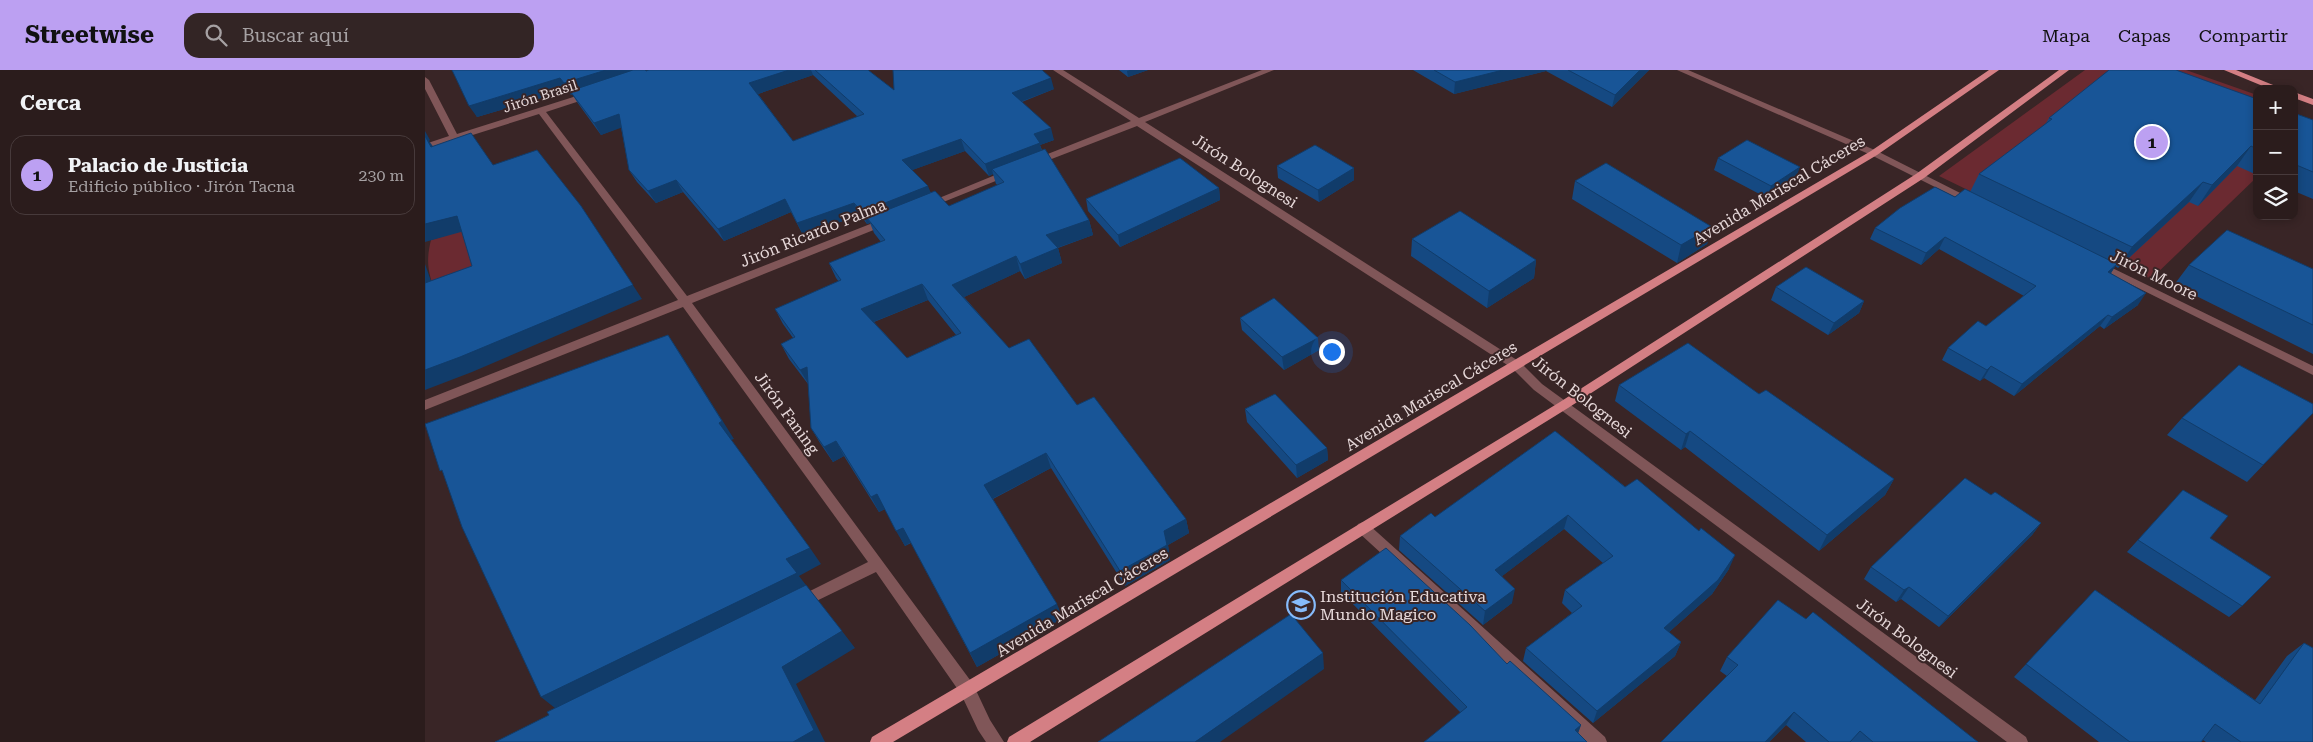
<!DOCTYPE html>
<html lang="es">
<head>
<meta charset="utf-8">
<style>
  :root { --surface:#2b1c1c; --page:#332525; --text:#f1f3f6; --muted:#a6a1a3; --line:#473a3b; --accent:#bca0f2 }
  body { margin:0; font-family:"Roboto Serif",serif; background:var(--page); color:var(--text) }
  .controls { position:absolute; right:15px; top:15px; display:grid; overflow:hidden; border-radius:10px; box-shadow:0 2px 8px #0003 }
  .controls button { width:45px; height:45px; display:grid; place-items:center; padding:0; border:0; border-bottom:1px solid var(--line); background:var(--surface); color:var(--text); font:25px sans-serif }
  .you { position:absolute; left:906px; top:281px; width:18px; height:18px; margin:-12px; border:4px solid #fff; border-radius:50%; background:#1a73e8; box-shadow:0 0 0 8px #1a73e833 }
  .badge { display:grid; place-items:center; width:32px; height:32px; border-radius:50%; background:var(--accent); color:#111; font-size:16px; font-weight:700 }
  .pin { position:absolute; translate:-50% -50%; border:2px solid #fff; box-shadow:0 1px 5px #0006 }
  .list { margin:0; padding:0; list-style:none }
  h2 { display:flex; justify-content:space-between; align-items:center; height:65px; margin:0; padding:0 20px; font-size:21px }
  h2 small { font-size:16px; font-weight:400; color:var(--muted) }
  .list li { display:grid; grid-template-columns:32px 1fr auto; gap:15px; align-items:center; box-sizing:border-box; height:80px; margin:0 10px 10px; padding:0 10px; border:1px solid var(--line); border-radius:15px }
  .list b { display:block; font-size:19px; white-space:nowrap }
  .list p { margin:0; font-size:16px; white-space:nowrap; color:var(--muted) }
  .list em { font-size:16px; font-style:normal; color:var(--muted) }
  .icon { flex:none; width:28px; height:28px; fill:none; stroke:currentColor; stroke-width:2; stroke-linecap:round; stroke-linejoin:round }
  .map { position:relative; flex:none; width:1888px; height:672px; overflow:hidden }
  header { display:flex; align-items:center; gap:30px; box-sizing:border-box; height:70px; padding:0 25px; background:var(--accent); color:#111 }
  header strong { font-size:24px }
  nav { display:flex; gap:28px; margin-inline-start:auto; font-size:18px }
  .search { width:350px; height:45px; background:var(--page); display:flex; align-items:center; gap:12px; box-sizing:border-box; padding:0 18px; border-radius:15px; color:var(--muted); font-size:19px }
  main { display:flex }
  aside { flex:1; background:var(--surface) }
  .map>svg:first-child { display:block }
  .green { fill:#6b2a31 }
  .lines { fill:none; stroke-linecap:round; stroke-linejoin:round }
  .minor { fill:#805658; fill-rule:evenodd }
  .major { fill:#d47f84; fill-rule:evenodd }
  .wall { fill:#154982; fill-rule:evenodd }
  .shaded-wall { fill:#113c6a }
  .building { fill:#185597; stroke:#113c6a; fill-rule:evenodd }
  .labels { text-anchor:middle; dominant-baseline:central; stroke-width:4; stroke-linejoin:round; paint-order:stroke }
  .far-street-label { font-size:14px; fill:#e6d8d9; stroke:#392526 }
  .street-label { font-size:16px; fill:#e6d8d9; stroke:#392526 }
  .poi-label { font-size:16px; fill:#e6d8d9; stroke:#392526; text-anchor:start }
</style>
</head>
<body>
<header>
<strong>Streetwise</strong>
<div class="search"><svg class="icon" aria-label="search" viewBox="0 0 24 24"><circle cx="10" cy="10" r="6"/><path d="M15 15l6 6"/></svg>Buscar aquí</div>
<nav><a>Mapa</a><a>Capas</a><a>Compartir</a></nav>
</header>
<main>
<aside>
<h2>Cerca<small></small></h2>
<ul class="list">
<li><span class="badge">1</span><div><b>Palacio de Justicia</b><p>Edificio público · Jirón Tacna</p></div><em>230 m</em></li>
</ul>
</aside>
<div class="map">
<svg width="1888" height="672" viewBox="0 0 1888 672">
  <rect width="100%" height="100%" fill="#392526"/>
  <!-- green -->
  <path class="green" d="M1660,0H1761L1832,25V107L1726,209L1514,106Z
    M42,159L79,176L12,227C4,205 0,194 6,170Z"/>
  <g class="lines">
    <!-- minor -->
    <path class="minor" d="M628,0H638L714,48L837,0H849L720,52L1095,292L1117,314L1601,667L1603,672H1582L1109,320L1087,298L712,56L611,95H605V91L706,51Z
      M1252,0H1263L1452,81L1553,132L1552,134H1544L1446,85Z
      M0,7L4,10L32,64L164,22H170V26L121,42L262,226L458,149H466V153L267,233L548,614L565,650L579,672H561L553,660L536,624L451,502L379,537L374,539L369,537L367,533L369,529L443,492L258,237L0,340V330L253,230L114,44L0,80V74L24,66L0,19Z
      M585,99L588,100V104L506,137H498L497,135Z
      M1673,191L1888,296V305L1669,196L1668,194Z
      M938,452L943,454L1180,667L1182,672H1162L933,462L931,458L933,454Z"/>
    <!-- major -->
    <path class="major" d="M1564,0H1574L1452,85L468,672H445L447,667L1446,81Z
      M1634,0H1644L1499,108L1143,338L605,672H582L584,667L1135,332L1491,104Z
      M1799,0H1811L1858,19H1845Z
      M1869,22L1888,29V35L1869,28Z"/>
  </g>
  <!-- wall -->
  <path class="wall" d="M27,0L221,1L224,0H443L469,20L629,19L597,32L629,70L615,75L617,80L664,150L668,165L633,178L637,193L600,209L595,201L539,227L584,278L652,335L761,449L764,463L743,475L745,490L700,516L626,398L568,429L638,548L552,597L486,473L480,476L460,439L454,442L419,386L408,392L395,373L386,358L383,314L364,289L356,274L368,268L358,254L350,239L414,212L411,208L404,193L456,172L449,163L445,153L442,154L435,145L378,165L366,142L299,171L258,122L231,133L212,112L204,100L196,57L176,65L152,32L147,24L146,25L143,20L52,47ZM388,5L433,47L368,71L333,24ZM540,81L564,106L568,104L571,114L573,115L524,136L506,123L487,100ZM503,230L531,265L482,288L449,252Z
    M694,0H723L703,7Z
    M988,0H1224L1187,37L1121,1L1029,24Z
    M1832,29V105L1812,96L1773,136L1764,132L1693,198L1690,196L1686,203L1713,235L1679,259L1675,256L1589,326L1559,308L1555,311L1517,290L1523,278L1561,256L1599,226L1514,179L1496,195L1445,169L1450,158L1545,122L1554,104L1620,55L1624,48Z
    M1869,43L1888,50V129L1869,121Z
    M1293,88L1370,110L1342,128L1289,100Z
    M852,96L929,98V110L894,132L853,108Z
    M1150,111L1287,157L1282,174L1252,193L1147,129Z
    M794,118L795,130L695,177L663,141L661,129Z
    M987,169L1111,190L1109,208L1062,238L986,186Z
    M1764,195L1888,199V284L1749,215Z
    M1351,217L1439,231L1434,243L1403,265L1346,230Z
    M815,248L894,280L859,300L817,260Z
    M1194,315L1334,324L1469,409L1460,425L1394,481L1260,377L1256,380L1190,331Z
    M820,339L902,378L903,390L872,408L822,352Z
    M1888,343L1822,412L1742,365L1757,348Z
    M1130,361L1304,499L1287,524L1244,562L1256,572L1250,586L1168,653L1098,591L1101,578L1147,543L1137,533L1140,520L1178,493L1139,459L1077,506L1087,533L1058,555L974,480L975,466L1010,447Z
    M1758,420L1785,468L1817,536L1804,547L1702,482Z
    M1566,425L1616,453L1607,465L1514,557L1476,529L1471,532L1439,509L1446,497Z
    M916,510L1082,594L1156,655L1153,663L1035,642L916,522Z
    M1670,520L1830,630L1862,586L1879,573L1888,672H1781L1778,670L1776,672H1674L1589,607Z
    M1302,587L1553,672H1381L1361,655L1344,672H1236L1302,606L1295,601Z"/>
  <!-- shaded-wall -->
  <path class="shaded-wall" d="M181,0H218L145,21L147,24L146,25L139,13Z
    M364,0H386L388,5L330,25L324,13Z
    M705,0H723L703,7L702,1Z
    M1078,0H1122L1121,1L1029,24L1030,12Z
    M1215,0H1224L1187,37L1190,25Z
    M135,8L143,20L52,47L44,36Z
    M626,8L629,19L590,34L587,23Z
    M194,44L201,56L176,65L169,53Z
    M626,58L629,70L615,75L618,85L567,99L568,104L564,106L560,94L609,64Z
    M0,61L5,70L4,71L10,79L17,91L0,72Z
    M536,69L540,81L482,102L477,90Z
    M1826,76L1812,96L1773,136L1787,115Z
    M1375,97L1370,110L1342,128L1346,116Z
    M929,98V110L894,132L893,120Z
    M251,110L258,122L231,133L223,121Z
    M1778,112L1764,132L1693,198L1707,177Z
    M503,116L508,128L442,148L445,153L442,154L437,142Z
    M794,118L795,130L695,177L693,165Z
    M360,129L366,142L299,171L293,159Z
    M429,133L435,145L378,165L372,153Z
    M156,136L217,229L47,302L0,320V300Z
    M32,146L43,160L0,172V154Z
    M664,150L668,165L626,180L621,165Z
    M1287,157L1282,174L1252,193L1256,175Z
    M1520,167L1514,179L1496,195L1501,183Z
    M633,178L637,193L600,209L595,194Z
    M591,186L595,201L533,230L527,215Z
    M1111,190L1109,208L1062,238L1064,221Z
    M0,194L12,228L0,213Z
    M1692,194L1684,206L1683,202Z
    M497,214L503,230L443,254L436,239Z
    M1721,223L1713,235L1679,259L1687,247Z
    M1439,231L1434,243L1403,265L1409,253Z
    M1683,245L1675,256L1589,326L1597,314Z
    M243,265L255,283L309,369L306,370L294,353Z
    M893,268L894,280L859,300L857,287Z
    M1566,296L1559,308L1555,311L1562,300Z
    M382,297L384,315L375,300Z
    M1265,361L1260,377L1256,380L1261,364Z
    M411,371L419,386L408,392L399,377Z
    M902,378L903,390L872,408L871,395Z
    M621,383L626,398L565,430L559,415Z
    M1469,409L1460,425L1394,481L1402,465Z
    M452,424L460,439L454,442L446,427Z
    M1143,445L1139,459L1068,513L1070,500Z
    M761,449L764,463L743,475L745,490L700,516L695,501L739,461Z
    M1616,453L1607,465L1514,557L1523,546Z
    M478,458L486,472L480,476L471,461Z
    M385,478L396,494L374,506L384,519L135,642L116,627L361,489Z
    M1310,485L1304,499L1287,524L1234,571L1239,558Z
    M1484,517L1476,529L1471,532L1479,520Z
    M1090,519L1087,533L1058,555L1060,541Z
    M632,534L638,548L552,597L545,583Z
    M417,561L430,578L371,614L400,672H368L357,597Z
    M1256,572L1250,586L1168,653L1172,641Z
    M898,583L899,599L795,672H770Z
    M1369,642L1361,655L1344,672H1340Z
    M1156,655L1152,666L1150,660Z"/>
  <!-- building -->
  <path class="building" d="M27,0H181L139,13L135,8L44,36Z
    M208,0H220L221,1L224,0H364L324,13L368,71L439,44L390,0H443L469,20L468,0H617L626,8L587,23L626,58L609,64L615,73L560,94L536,69L477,90L503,116L437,142L429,133L372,153L360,129L293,159L251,110L223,121L204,100L194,44L169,53L145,21Z
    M1009,0H1078L1030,12Z
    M1143,0H1215L1190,25Z
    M1684,0H1751L1832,29V79L1826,76L1787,115L1778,112L1707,177L1554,104L1627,49L1624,48Z
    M1869,43L1888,50V102L1869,94Z
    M46,63L68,95L112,80L156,136L208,215L35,287L0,300V213L47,196L32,146L0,154V66L6,77Z
    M1322,70L1375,97L1346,116L1293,88Z
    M890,75L929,98L893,120L852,96Z
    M620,79L664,150L621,165L633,178L595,194L591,186L527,215L584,278L604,269L652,335L669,327L761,449L739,461L742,475L695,501L621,383L559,415L632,534L545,583L478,458L471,461L452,424L446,427L411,371L399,377L386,358L382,297L375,300L356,274L370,267L350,239L416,210L404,193L460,170L442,148L510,121L524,136L579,112L567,99ZM497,214L536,263L482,288L436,239Z
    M755,88L794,118L693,165L661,129Z
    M1181,93L1287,157L1256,175L1150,111Z
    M1510,117L1530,127L1540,119L1692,194L1683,202L1721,223L1687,247L1683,245L1597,314L1566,296L1562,300L1523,278L1553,251L1561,256L1611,216L1520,167L1501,183L1450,158L1475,138Z
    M1035,141L1111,190L1064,221L987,169Z
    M1802,160L1888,199V255L1764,195Z
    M1381,197L1439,231L1409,253L1351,217Z
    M849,228L893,268L857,287L815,248Z
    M243,265L297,351L294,353L385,478L361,489L372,503L116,627L37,457L17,400L15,401L0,354Z
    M1263,273L1334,324L1341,320L1469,409L1402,465L1265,361L1261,364L1194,315Z
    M1814,295L1888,334V343L1838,395L1757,348Z
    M850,324L902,378L871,395L820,339Z
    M1130,361L1200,417L1212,409L1274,461L1276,458L1310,485L1293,510L1239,558L1256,572L1172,641L1101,578L1157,536L1140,520L1188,486L1143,445L1070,500L1090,519L1060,541L975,466L1006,443L1010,447Z
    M1540,408L1566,425L1570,422L1616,453L1523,546L1484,517L1479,520L1446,497Z
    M1758,420L1803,446L1785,468L1846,507L1817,536L1713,470Z
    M961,478L1045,555L1082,594L1085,591L1156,655L1150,660L1162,672H999L1042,637L916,510Z
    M381,515L417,561L357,597L389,660L368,672H70L124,645L122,642Z
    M1670,520L1835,634L1879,573L1888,578V672H1816L1790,654L1776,672H1705L1601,594Z
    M1353,530L1381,549L1388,542L1553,672H1448L1435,661L1425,672H1404L1369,642L1340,672H1236L1313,595L1302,587Z
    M866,544L898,583L770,672H673Z"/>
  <!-- icons -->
  <defs>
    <symbol id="school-ring" viewBox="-11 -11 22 22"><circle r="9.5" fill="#392526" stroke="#86bbfb" stroke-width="1.5"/><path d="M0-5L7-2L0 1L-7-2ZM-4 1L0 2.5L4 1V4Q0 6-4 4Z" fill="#86bbfb"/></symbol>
  </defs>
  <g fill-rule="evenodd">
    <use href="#school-ring" x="860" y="519" width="32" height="32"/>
  </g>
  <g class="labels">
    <!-- far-street labels -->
    <g class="far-street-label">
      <text transform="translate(115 26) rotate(-18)">Jirón Brasil</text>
    </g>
    <!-- street labels -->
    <g class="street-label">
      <text transform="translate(820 101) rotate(33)">Jirón Bolognesi</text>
      <text transform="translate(1354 120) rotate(-31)">Avenida Mariscal Cáceres</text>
      <text transform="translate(388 163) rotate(-22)">Jirón Ricardo Palma</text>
      <text transform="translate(1729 205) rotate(26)">Jirón Moore</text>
      <text transform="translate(1006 326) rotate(-31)">Avenida Mariscal Cáceres</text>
      <text transform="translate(1157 327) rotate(38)">Jirón Bolognesi</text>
      <text transform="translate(362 343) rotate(54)">Jirón Faning</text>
      <text transform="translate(657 532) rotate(-31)">Avenida Mariscal Cáceres</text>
      <text transform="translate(1482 568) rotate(37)">Jirón Bolognesi</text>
    </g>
    <!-- poi labels -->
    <g class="poi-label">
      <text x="895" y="526">Institución Educativa<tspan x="895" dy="18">Mundo Magico</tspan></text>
    </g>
  </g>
</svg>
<div class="controls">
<button>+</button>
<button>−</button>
<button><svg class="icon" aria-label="layers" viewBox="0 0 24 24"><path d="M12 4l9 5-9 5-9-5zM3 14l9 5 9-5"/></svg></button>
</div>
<div class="you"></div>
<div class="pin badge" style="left:1727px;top:72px">1</div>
</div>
</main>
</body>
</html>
